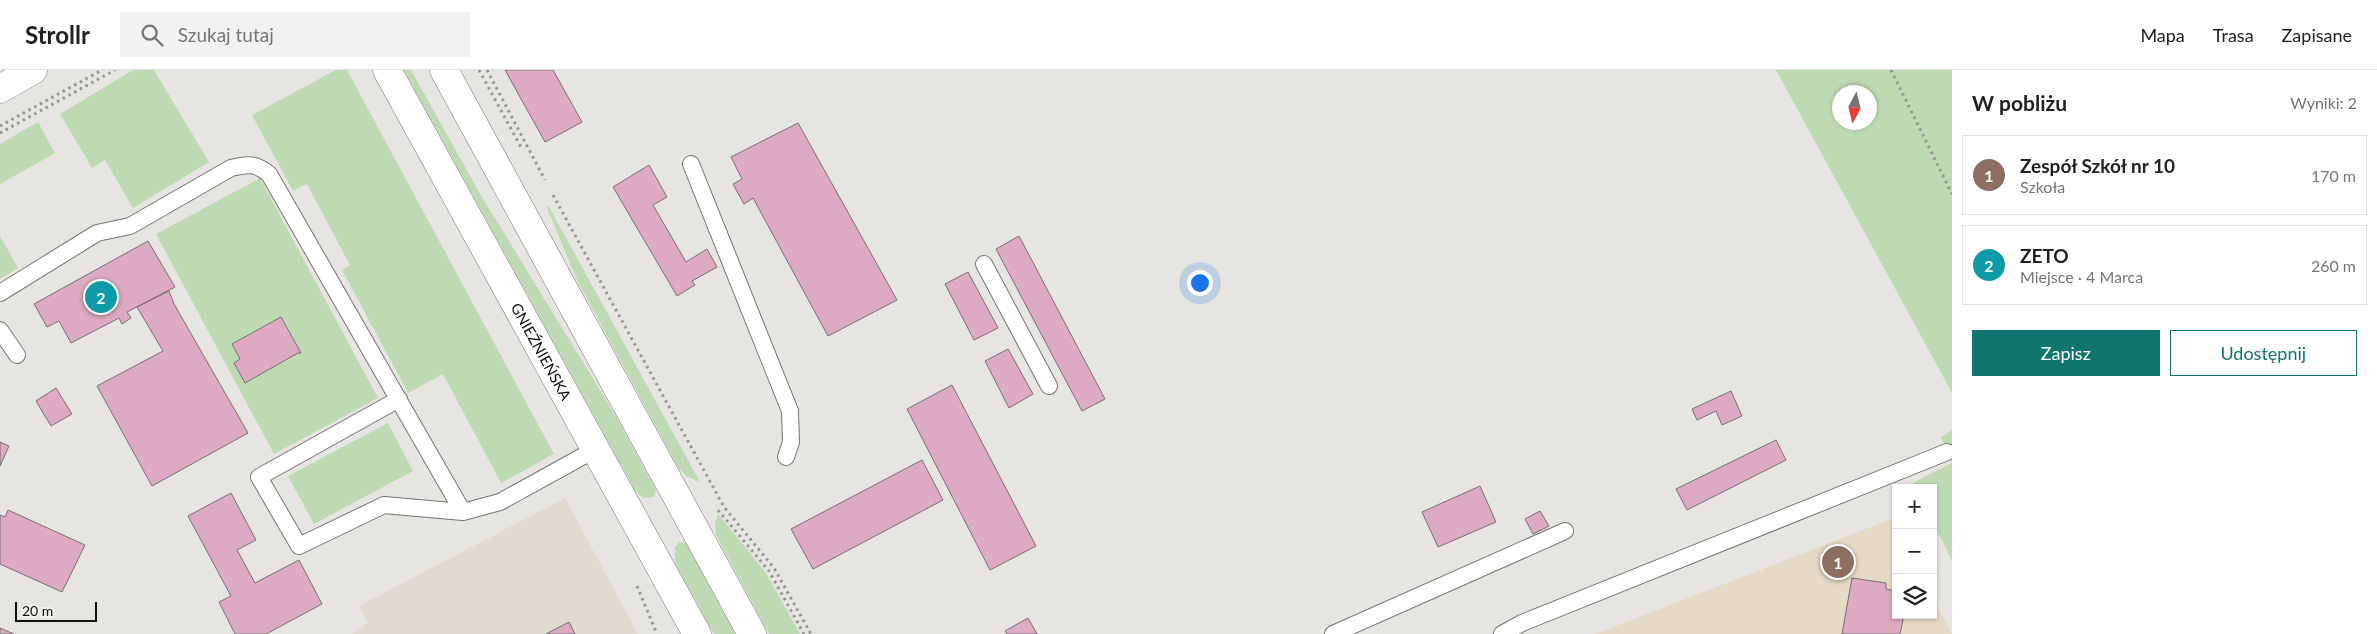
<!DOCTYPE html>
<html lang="pl">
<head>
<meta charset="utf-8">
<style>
  :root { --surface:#fff; --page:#f2f2f2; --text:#202124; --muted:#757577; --line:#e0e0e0; --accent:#0f766e }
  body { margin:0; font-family:Lato,sans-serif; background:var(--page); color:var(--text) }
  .controls { position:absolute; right:15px; bottom:15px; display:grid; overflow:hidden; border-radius:0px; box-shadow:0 1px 4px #0004 }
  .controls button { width:45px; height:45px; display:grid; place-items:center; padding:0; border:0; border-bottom:1px solid var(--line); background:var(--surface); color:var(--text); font:25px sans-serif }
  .compass { position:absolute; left:1832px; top:15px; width:45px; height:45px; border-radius:50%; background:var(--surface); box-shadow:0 1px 4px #0004; rotate:187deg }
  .scale { position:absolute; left:15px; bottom:12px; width:82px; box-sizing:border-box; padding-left:5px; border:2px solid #0f0e0d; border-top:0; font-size:14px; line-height:18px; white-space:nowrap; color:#0f0e0d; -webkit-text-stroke:4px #f4f2ef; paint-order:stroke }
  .you { position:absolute; left:1199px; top:212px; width:18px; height:18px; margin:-12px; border:4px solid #fff; border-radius:50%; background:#1a73e8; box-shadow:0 0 0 8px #1a73e833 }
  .badge { display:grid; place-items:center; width:32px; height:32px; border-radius:50%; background:var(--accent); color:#fff; font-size:16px; font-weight:700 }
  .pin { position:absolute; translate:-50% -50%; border:2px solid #fff; box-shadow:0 1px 5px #0006 }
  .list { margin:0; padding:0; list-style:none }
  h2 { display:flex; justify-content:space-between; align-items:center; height:65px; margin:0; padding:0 20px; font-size:21px }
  h2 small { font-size:16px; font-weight:400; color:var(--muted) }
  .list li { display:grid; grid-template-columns:32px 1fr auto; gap:15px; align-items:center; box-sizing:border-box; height:80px; margin:0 10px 10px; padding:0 10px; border:1px solid var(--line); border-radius:0px }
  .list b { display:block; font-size:19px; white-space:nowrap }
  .list p { margin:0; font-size:16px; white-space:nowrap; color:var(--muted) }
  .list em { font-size:16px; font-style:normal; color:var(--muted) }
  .actions { display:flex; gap:10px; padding:15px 20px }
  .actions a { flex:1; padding:11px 0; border:1px solid var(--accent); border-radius:0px; text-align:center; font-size:18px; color:var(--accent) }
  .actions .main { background:var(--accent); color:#fff }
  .icon { flex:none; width:28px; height:28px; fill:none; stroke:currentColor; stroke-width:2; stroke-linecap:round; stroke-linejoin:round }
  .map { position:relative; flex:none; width:1952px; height:564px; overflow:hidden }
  header { display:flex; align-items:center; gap:30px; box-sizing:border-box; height:70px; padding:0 25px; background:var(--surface); border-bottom:1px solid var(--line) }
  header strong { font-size:24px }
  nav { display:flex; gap:28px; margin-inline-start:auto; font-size:18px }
  .search { width:350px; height:45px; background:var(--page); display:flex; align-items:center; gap:12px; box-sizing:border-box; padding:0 18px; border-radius:0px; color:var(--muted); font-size:19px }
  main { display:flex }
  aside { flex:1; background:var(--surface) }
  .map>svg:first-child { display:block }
  .built { fill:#e0dbd1 }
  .education { fill:#e5dac6 }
  .green { fill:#bedab3; fill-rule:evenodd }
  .building { fill:#ddaac1; stroke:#736f71 }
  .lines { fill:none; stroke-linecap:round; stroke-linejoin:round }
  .lane-casing { stroke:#767471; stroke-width:18 }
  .secondary-casing { stroke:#767471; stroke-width:29 }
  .path { stroke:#959492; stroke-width:3; stroke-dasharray:2.5 4; stroke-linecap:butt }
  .lane { stroke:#fff; stroke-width:16 }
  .secondary { stroke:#fff; stroke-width:28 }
  .labels { text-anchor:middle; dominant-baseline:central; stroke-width:4; stroke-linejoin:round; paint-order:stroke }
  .street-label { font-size:15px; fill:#0f0e0d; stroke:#f4f2ef }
</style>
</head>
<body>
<header>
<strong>Strollr</strong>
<div class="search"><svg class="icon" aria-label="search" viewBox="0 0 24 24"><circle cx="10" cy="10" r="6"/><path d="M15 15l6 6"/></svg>Szukaj tutaj</div>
<nav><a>Mapa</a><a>Trasa</a><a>Zapisane</a></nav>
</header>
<main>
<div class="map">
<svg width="1952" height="564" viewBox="0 0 1952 564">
  <rect width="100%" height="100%" fill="#e7e5e2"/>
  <!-- built -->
  <path class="built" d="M565,428L638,564H352L368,553L359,536Z"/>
  <!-- education -->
  <path class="education" d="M1891,449L1896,457V545H1933V528L1952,564H1595Z"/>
  <!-- green -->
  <path class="green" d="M133,0H154L209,92L133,138L105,90L92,98L60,44Z
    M336,0H347L554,384L501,413L443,304L408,323L342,200L350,195L307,114L293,121L252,45Z
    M404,0H411L479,122L614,343L656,420L654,427L644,428L636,422Z
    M1776,0H1952V323ZM1840,22H1870V52H1840Z
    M38,52L55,83L0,114V74Z
    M260,108L378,328L274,384L156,164Z
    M548,135L700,412L686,406L679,399L578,212L547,138Z
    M0,166L18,198L0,209Z
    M388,353L413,401L314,454L288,406Z
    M1952,360V491L1933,452V418H1917L1914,412L1952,393L1941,367Z
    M718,444L766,503L800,564H769L716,465L715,454Z
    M679,472L686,473L735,564H714L675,493V477Z"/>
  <!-- building -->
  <path class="building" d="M505,0H553L582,52L545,72Z
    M798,53L897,230L828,266L753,128L744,134L733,114L742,109L731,87Z
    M649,95L667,127L653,135L686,192L707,179L717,197L692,211L695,215L677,226L613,117Z
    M1019,166L1105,329L1082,341L996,179Z
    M148,171L175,217L127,242L131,248L122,254L119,248L71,273L59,251L47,257L34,234Z
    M968,202L998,258L974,270L945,214Z
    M169,221L174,234L248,363L152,416L97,316L163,281L137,237Z
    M281,247L301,283H298L245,313L234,293L240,289L232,274Z
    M1008,279L1033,324L1009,338L985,291Z
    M952,315L1036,476L990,500L907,339Z
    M56,318L72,344L51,356L36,331Z
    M1731,321L1742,346L1722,355L1716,341L1697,350L1692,339Z
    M1776,370L1786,390L1687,440L1676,419Z
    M0,372L9,376L0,396Z
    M922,390L943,430L813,499L791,459Z
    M1480,416L1496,452L1438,477L1422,442Z
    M231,423L256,470L237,480L255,513L299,490L322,534L266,564H235L219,532L231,526L188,446Z
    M8,440L85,475L62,522L0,494V445L5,447Z
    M1540,441L1549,456L1533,464L1525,449Z
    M1852,508L1886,513V519L1896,521V545H1904L1900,564H1842Z
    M1028,548L1037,564H1007L1005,561Z
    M569,552L575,564H546Z
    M0,558L14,564H0Z"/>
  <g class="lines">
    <defs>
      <path id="lane" d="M691,94L790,341L791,372L786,387
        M984,194L1049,316
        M0,223L97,163L130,156L231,98C247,94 256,93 269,104L463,442L500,432L596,379
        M0,260L17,285
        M399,329L259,407L299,476L384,435L463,442
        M1333,564L1565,461
        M1502,564L1522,553L1947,382"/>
      <g id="secondary">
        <path id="s1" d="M387,0L697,564"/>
        <path d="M444,0L752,564"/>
        <path d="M0,19L33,0"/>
      </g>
    </defs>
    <!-- lane casing -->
    <use href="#lane" class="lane-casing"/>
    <!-- secondary casing -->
    <use href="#secondary" class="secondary-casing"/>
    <!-- path -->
    <path class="path" d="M479,0L522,79
      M487,0L545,110
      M1891,0L1952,124
      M0,56L102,0
      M0,63L115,0
      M553,125L724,437L774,498L811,564
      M718,440L769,501L804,564
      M637,516L657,564"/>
    <!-- lane -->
    <use href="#lane" class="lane"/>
    <!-- secondary -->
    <use href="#secondary" class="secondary"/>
  </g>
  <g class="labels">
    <!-- street labels -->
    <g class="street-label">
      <text stroke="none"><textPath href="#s1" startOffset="321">GNIEŹNIEŃSKA</textPath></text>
    </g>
  </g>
</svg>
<div class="controls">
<button>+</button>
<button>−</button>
<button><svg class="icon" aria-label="layers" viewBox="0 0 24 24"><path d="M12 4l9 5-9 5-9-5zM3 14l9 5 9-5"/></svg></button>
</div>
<svg class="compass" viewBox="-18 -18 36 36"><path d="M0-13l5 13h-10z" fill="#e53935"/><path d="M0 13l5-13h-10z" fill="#757577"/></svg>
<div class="scale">20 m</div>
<div class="you"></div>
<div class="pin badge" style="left:1838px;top:492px;background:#8d6e63">1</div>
<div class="pin badge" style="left:101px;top:227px;background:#0f9aa8">2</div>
</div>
<aside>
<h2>W pobliżu<small>Wyniki: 2</small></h2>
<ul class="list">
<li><span class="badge" style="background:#8d6e63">1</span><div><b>Zespół Szkół nr 10</b><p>Szkoła</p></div><em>170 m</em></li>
<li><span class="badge" style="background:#0f9aa8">2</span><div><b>ZETO</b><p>Miejsce · 4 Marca</p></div><em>260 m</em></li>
</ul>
<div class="actions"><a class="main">Zapisz</a><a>Udostępnij</a></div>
</aside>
</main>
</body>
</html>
